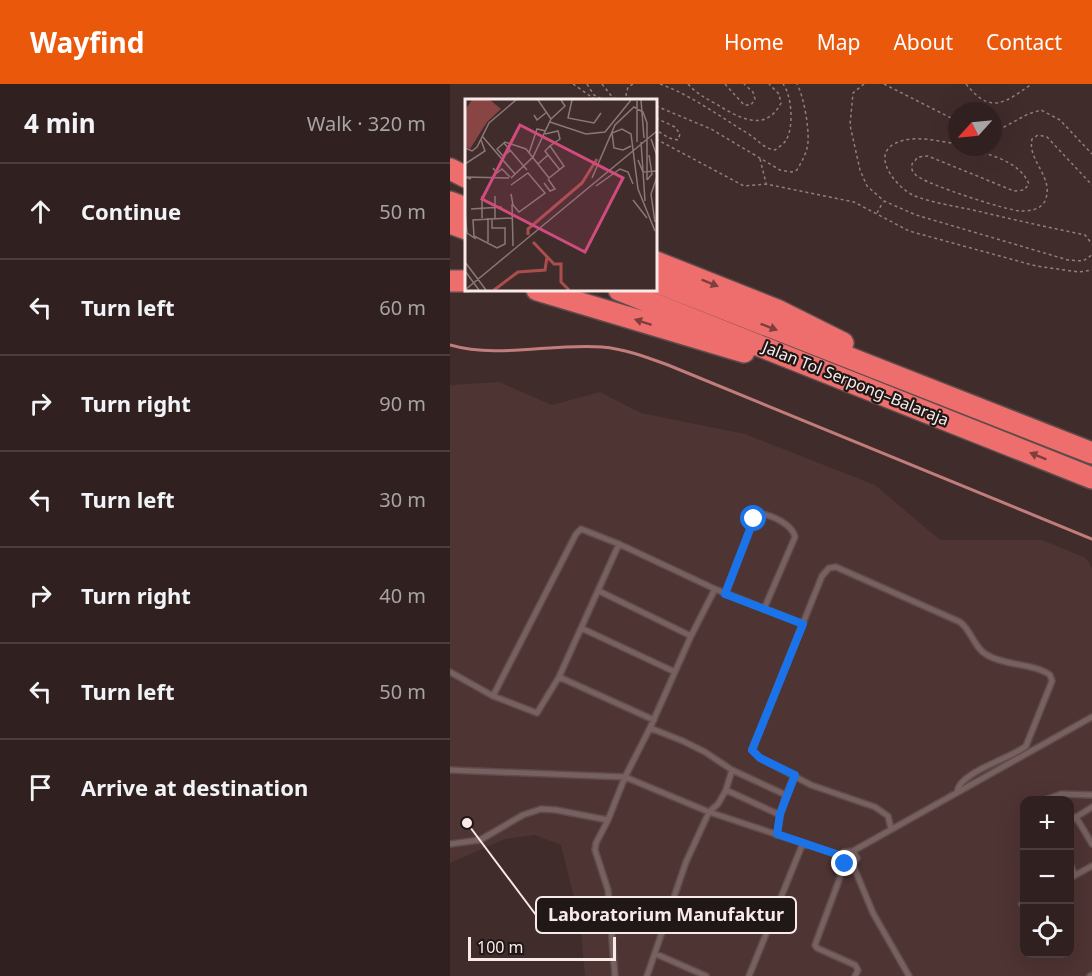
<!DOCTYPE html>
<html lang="en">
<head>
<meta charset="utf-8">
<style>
  :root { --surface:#302120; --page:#3c2e2d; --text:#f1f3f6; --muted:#a8a3a5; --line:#4b3e3e; --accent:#ea580c }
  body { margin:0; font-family:"Noto Sans",sans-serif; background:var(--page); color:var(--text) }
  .controls { position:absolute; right:18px; bottom:18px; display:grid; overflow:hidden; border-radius:12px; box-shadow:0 6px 24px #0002 }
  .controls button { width:54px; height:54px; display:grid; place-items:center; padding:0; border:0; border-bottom:2px solid var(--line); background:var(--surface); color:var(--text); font:30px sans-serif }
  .compass { position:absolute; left:498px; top:18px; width:54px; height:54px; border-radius:50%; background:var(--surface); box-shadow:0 6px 24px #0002; rotate:243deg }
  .scale { position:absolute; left:18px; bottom:15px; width:148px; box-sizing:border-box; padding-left:6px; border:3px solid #f8eae9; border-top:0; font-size:16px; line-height:21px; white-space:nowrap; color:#f8eae9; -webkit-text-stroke:4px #201717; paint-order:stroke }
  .stop { position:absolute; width:18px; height:18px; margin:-14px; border:4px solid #1a73e8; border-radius:50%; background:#fff }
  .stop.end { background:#1a73e8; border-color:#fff; box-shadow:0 2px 6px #0008 }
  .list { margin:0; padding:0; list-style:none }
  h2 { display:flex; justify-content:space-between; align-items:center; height:78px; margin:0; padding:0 24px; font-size:26px }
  h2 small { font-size:20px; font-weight:400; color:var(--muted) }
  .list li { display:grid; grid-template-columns:39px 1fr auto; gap:18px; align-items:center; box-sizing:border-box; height:96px; padding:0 24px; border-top:2px solid var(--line) }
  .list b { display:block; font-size:22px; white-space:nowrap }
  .list em { font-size:20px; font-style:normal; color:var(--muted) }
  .icon { flex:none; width:33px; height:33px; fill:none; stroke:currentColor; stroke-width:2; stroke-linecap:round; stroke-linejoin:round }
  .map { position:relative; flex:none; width:642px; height:892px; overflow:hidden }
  header { display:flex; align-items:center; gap:36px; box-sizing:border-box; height:84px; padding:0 30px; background:var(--accent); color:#fff }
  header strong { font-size:28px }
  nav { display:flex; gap:33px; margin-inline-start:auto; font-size:21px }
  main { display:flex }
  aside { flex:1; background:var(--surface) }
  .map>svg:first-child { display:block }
  .built { fill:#4e3433; fill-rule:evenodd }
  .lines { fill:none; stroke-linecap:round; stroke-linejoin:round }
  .stream { stroke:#c17d7c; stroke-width:3 }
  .service-casing { stroke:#5d4c4b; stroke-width:8 }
  .motorway-casing { stroke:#5d4c4b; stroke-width:24 }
  .path { stroke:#907f7e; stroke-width:1.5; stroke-dasharray:3 3; stroke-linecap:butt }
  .service { stroke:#77605f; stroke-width:5 }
  .motorway { stroke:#ee6e6d; stroke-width:21 }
  .oneway { fill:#7d3e3e }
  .route { stroke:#1a73e8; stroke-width:8 }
  .labels { text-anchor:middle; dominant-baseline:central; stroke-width:4.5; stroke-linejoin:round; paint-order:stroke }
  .street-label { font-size:16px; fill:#f8eae9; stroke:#201717 }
  .inset-river { fill:none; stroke:#aa4e4d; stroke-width:3 }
  .inset-road { fill:none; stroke:#8a7877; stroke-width:1.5 }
  .view { fill:#d04c7e; fill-opacity:0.15; stroke:#d04c7e; stroke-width:3 }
  .inset-edge { fill:none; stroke:#f8eae9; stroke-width:3 }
  .leader { fill:none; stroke:#f8eae9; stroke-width:2 }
  .callout-dot { fill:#f8eae9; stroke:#201717; stroke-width:2 }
  .callout { fill:#201717; stroke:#f8eae9; stroke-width:2 }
  .callout-label { font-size:18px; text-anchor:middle; font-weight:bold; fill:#f8eae9 }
</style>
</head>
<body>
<header>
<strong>Wayfind</strong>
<nav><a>Home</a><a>Map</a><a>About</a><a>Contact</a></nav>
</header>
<main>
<aside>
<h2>4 min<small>Walk · 320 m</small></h2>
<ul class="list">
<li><svg class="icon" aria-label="ahead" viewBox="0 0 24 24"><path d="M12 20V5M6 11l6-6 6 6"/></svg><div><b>Continue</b></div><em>50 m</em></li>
<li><svg class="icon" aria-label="left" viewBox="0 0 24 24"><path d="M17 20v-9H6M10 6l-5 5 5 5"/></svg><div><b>Turn left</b></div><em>60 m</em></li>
<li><svg class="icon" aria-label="right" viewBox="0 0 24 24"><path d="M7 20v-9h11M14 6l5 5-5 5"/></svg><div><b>Turn right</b></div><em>90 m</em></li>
<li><svg class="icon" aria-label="left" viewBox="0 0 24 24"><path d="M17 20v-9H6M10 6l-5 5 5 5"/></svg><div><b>Turn left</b></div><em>30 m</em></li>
<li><svg class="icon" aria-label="right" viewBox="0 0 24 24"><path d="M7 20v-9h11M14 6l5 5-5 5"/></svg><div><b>Turn right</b></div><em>40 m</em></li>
<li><svg class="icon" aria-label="left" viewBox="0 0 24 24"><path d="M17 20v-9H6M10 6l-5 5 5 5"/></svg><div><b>Turn left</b></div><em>50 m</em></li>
<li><svg class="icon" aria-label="arrive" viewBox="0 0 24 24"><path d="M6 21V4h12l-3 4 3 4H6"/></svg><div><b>Arrive at destination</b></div></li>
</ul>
</aside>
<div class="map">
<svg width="642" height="892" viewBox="0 0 642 892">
  <rect width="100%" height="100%" fill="#402c2b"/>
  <!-- built -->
  <path class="built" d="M49,298L102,321L150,308L191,329L295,350L425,401L490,456H592L636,474L642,484V892H135L130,837L111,761L85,751L55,755L0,779V301ZM574,716H620V870H574Z"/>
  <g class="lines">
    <!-- stream -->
    <path class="stream" d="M0,261C48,275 102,259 152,263C175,265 196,273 218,281L642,455"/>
    <defs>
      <path id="service" d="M265,505L353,540
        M149,507L241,552
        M275,510L304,435L309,430C321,430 343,441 345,453L314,525
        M131,544L225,588
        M0,588L43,612L126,450L131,445L169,460L265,505L241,552L200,644L175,693L158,736L146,759L145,766L158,806L165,892
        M109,593L169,460
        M43,612L87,629L109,593L204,636
        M200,644L233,657L255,668L282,686L336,711L330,731L327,751
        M0,686L175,693L259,728L392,772
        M276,706L330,731
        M336,711L345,691
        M595,716L611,710L642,711
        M626,733L642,760
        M620,737L642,723
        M441,745L438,732L425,723L361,701L310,674L302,666L372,492L379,484L386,483L510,538C522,547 524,564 537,571C555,582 583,579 600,591L602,597L576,662C560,675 509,688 507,708
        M0,760L30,756L73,731L91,725L106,726L158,736
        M403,767L407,774L403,781L395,780L392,776L394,768L403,767L642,633
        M395,780L365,861L367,864L405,881L408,886L405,892
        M620,780L625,791
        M403,781L423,829L459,892
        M620,794L642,782
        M572,820L574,818
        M206,870L256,892
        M197,892L236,778L259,728L268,720L276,706L282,686
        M299,892L353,759
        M640,892L642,891"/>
      <path id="motorway" d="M0,85L16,93
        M0,118L16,124
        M0,139L16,145
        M206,178L327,226L393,259
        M0,197H16
        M206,198L642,369
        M87,206L294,268
        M169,206L642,394"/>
    </defs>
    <!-- service casing -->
    <use href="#service" class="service-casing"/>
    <!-- motorway casing -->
    <use href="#motorway" class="motorway-casing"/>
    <!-- path -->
    <path class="path" d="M123,0L146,16
      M137,0L144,11L154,16
      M152,0L163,14L169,16
      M210,0C241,11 269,32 297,49C307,55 314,65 325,66C329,63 334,60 336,56C344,44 342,11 333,0
      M238,0C246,9 255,14 266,20C288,33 315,50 331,19L329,10L319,0
      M275,0L294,21H301L305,15L303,8L294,0
      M414,0L403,9L400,41L410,86L417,102L434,117L466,131L618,176L633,177L642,171
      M434,0L507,37
      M516,0C541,31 554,19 582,0
      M181,16L176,11L178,3L183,0
      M206,22L261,45L330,86L342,88L347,86C352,77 357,69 358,58C359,43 354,13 347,0
      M206,34L225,43L230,50L228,56L219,54L206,46
      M543,49L578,30L591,26L610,36L642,70
      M206,55L294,102L316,100L404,118L459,147L586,182L629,188L642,186
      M507,60C488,57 462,50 444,60C420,73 449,106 465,112C483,119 504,122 523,126C560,135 597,143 635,151L642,160
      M516,63C538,71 569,76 579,100L574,106L564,107L478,72L468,73L462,80V86C464,89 466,92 469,93C479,101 558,127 571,127C580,127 590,126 595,117C605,93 577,77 582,55L588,51L597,53L642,101
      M310,75L316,99
      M427,129L433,118"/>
    <!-- service -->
    <use href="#service" class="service"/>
    <!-- motorway -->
    <use href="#motorway" class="motorway"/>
  </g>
  <!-- one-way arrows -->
  <defs><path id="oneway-solid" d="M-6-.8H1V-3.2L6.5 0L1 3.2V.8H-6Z" transform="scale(1.5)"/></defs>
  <g class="oneway">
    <use href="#oneway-solid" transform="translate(260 199) rotate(22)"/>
    <use href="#oneway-solid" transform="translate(193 238) rotate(-162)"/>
    <use href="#oneway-solid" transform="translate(319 243) rotate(21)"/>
    <use href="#oneway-solid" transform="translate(588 372) rotate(-158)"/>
  </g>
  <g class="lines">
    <!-- route -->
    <path class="route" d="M304,435L275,510L353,540L302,666L310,674L345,691L330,730L327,750L392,772L395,780"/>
  </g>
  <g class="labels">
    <!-- street labels -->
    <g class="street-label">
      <text transform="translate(406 299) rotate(22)">Jalan Tol Serpong–Balaraja</text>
    </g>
  </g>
  <!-- overview -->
  <g transform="translate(15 15)">
    <rect width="192" height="192" fill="#402c2b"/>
    <path d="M7,1H25L36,10L22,23L5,50L0,47V11Z" fill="#894543"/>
    <path class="inset-river" d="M63,136V130L117,84L132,60M68,143L89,165H96V183L104,191M29,191L53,173L80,171L82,158"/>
    <path class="inset-road" d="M73,1L86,20M107,1L103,19L129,24L136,14M176,1L179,39M69,16L72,21L82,13M85,23L121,35L140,33L166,1M17,37L50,75M186,40L192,57M172,43V2M176,43L180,102M39,44L62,71M166,47L158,51L149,49L147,34L157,30L166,35L173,90L190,132M0,49L7,52L12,48L24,24L51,1M46,51L38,57L32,50L40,43L61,50L84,79L99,67L85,47L95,40L93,32L80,35M64,54L72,30L81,32M83,56L95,71M173,61L178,73L192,72M0,65L20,52L16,41M73,65L83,56L80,52L85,47M28,69L32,74L37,70L45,78M46,79L68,58L86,20L100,7L96,1M127,79L150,26L169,8L178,13L182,24V81M6,80L0,78L44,79M182,81L187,75L184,56M79,84L85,92L90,90L83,80M46,86L63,74L80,94L54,113L48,106L46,95M131,87L155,70L163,73L168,85M30,97V119M168,101L182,119M47,105L48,147M6,110L37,108M0,113L2,134L11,140M17,119V97M23,119V143M27,119V129H40M190,123L186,95L192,78M40,128V145L32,149L9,137L8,121L47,119M0,163L21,191M0,172L14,191M0,191L192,32"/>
    <path class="view" d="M55,26L158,79L120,153L17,100Z"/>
    <rect width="192" height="192" class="inset-edge"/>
  </g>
  <!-- callouts -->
  <path class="leader" d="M17 739L86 831"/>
  <circle class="callout-dot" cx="17" cy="739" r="6"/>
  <rect class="callout" x="86" y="813" width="260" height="36" rx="6"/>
  <g class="callout-label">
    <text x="216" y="837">Laboratorium Manufaktur</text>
  </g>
</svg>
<div class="controls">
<button>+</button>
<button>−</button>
<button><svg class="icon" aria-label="locate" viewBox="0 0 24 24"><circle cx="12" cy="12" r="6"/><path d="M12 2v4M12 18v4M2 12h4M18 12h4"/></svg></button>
</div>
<svg class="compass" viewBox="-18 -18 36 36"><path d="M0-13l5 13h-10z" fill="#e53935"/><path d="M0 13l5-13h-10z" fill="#a8a3a5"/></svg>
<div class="scale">100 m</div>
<div class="stop" style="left:304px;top:435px"></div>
<div class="stop end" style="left:395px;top:780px"></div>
</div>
</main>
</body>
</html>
